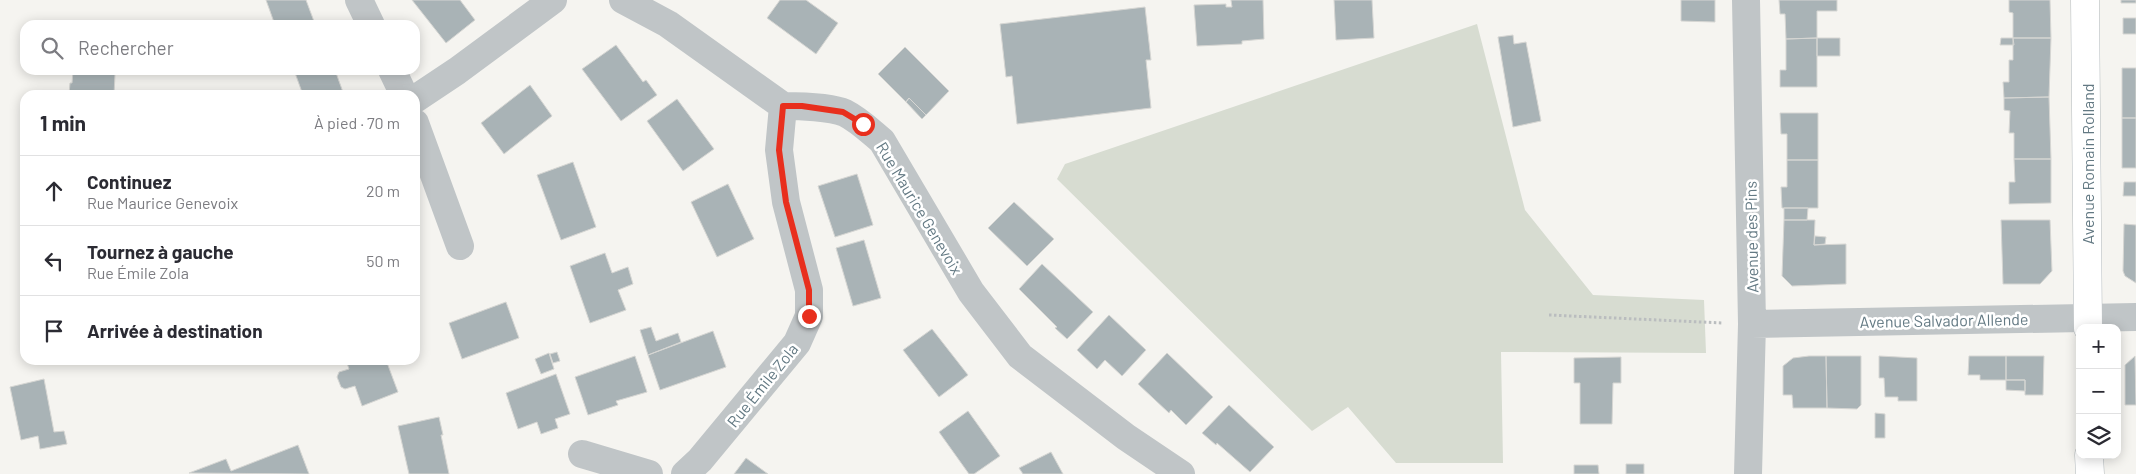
<!DOCTYPE html>
<html lang="fr">
<head>
<meta charset="utf-8">
<style>
  :root { --surface:#fff; --page:#f7f7f7; --text:#2b2b33; --muted:#7c7c81; --line:#e1e1e2 }
  body { margin:0; font-family:Barlow,sans-serif; background:var(--page); color:var(--text) }
  .controls { position:absolute; right:15px; bottom:15px; display:grid; overflow:hidden; border-radius:10px; box-shadow:0 2px 12px #0003 }
  .controls button { width:45px; height:45px; display:grid; place-items:center; padding:0; border:0; border-bottom:1px solid var(--line); background:var(--surface); color:var(--text); font:25px sans-serif }
  .stop { position:absolute; width:15px; height:15px; margin:-11px; border:4px solid #e82f1d; border-radius:50%; background:#fff }
  .stop.end { background:#e82f1d; border-color:#fff; box-shadow:0 1px 5px #0008 }
  .list { margin:0; padding:0; list-style:none }
  h2 { display:flex; justify-content:space-between; align-items:center; height:65px; margin:0; padding:0 20px; font-size:21px }
  h2 small { font-size:16px; font-weight:400; color:var(--muted) }
  .list li { display:grid; grid-template-columns:32px 1fr auto; gap:15px; align-items:center; box-sizing:border-box; height:70px; padding:0 20px; border-top:1px solid var(--line) }
  .list b { display:block; font-size:19px; white-space:nowrap }
  .list p { margin:0; font-size:16px; white-space:nowrap; color:var(--muted) }
  .list em { font-size:16px; font-style:normal; color:var(--muted) }
  .icon { flex:none; width:28px; height:28px; fill:none; stroke:currentColor; stroke-width:2; stroke-linecap:round; stroke-linejoin:round }
  .map { position:relative; flex:none; width:2136px; height:474px; overflow:hidden }
  .search { position:absolute; background:var(--surface); box-shadow:0 2px 12px #0003; left:20px; top:20px; width:400px; height:55px; display:flex; align-items:center; gap:12px; box-sizing:border-box; padding:0 18px; border-radius:15px; color:var(--muted); font-size:19px }
  .panel { position:absolute; background:var(--surface); box-shadow:0 2px 12px #0003; left:20px; top:90px; width:400px; height:275px; border-radius:15px }
  .map>svg:first-child { display:block }
  .green { fill:#d7dcd1 }
  .building { fill:#a9b3b6; stroke:#d6d6d3 }
  .lines { fill:none; stroke-linecap:round; stroke-linejoin:round }
  .secondary-casing { stroke:#b2b9bc; stroke-width:29 }
  .path { stroke:#babdbf; stroke-width:3; stroke-dasharray:2.5 2.5; stroke-linecap:butt }
  .street { stroke:#c0c5c7; stroke-width:28 }
  .secondary { stroke:#fff; stroke-width:28 }
  .route { stroke:#e82f1d; stroke-width:6 }
  .labels { text-anchor:middle; dominant-baseline:central; stroke-width:5; stroke-linejoin:round; paint-order:stroke }
  .street-label { font-size:16px; fill:#637983; stroke:#fff }
</style>
</head>
<body>
<div class="map">
<svg width="2136" height="474" viewBox="0 0 2136 474">
  <rect width="100%" height="100%" fill="#f5f4f0"/>
  <!-- green -->
  <path class="green" d="M1477,24L1525,210L1593,295L1704,300L1706,353L1501,352L1503,463H1396L1348,407L1312,431L1057,179L1065,164Z"/>
  <!-- building -->
  <path class="building" d="M266,0H306L315,24L275,25Z
    M412,0H460L475,20L446,43Z
    M780,0H806L838,23L816,54L767,18Z
    M1231,0H1263L1264,39L1242,41V44L1197,46L1194,5L1226,4V7H1232Z
    M1334,0H1372L1374,38L1336,40Z
    M1681,0H1715V22L1681,21Z
    M1779,0H1837V11H1817V38L1786,39L1785,14H1780Z
    M2009,0H2050L2051,38H2013V13L2009,12Z
    M2121,0H2136V3H2121Z
    M1145,7L1151,60H1146L1151,108L1017,124L1012,76L1006,77L1000,24Z
    M2123,18H2136V34H2123Z
    M1513,35L1514,44L1526,42L1541,121L1513,127L1498,37Z
    M1817,38H1840V56H1817Z
    M1817,38V87H1780V70H1786V39Z
    M2001,38H2013L2014,45H2000Z
    M2013,38H2051L2049,97L2004,98L2003,82H2009V60H2013Z
    M616,45L643,82L646,80L657,95L621,121L582,69Z
    M905,47L949,91L926,115L909,98L906,102L878,74Z
    M2122,68H2136V118H2122Z
    M294,70H335L344,95H303Z
    M73,71L115,74L114,95H69L70,83H72Z
    M530,85L552,116L504,154L481,123Z
    M2049,97L2051,159H2014V133H2009L2010,111L2004,110V98Z
    M909,98L926,115L922,119L906,102Z
    M677,99L714,149L683,171L647,121Z
    M1780,113H1818V160H1787V134H1781Z
    M2122,118H2136V168H2122Z
    M2014,159H2051V203L2009,204V182H2015Z
    M1787,160H1818V208H1782L1781,187H1787Z
    M573,162L596,227L561,240L537,175Z
    M857,174L873,225L835,237L818,186Z
    M2124,182H2136V196H2123Z
    M728,184L754,239L717,257L691,202Z
    M1014,202L1054,239L1027,266L988,228Z
    M1784,208H1808L1807,220H1784Z
    M1784,220H1815L1814,245L1846,244V284L1792,286L1782,276Z
    M2001,220H2050L2052,271L2040,284H2003Z
    M2124,224L2136,225V283L2125,276L2123,271Z
    M1815,236L1826,237L1825,244L1814,245Z
    M864,240L881,298L853,306L836,248Z
    M605,253L612,273L628,267L633,284L618,290L626,310L590,323L570,266Z
    M1042,264L1093,312L1067,339L1055,328L1057,327L1019,289Z
    M506,302L519,338L462,359L449,323Z
    M1109,315L1146,350L1122,376L1105,360L1097,369L1077,350Z
    M651,327L656,341L678,333L681,342L648,355L640,330Z
    M932,329L968,375L939,397L903,350Z
    M713,331L726,367L660,390L648,355Z
    M557,352L560,361L553,363L550,354Z
    M549,353L554,369L541,374L535,359Z
    M1167,353L1213,397L1186,425L1171,410L1169,413L1138,384Z
    M635,356L647,392L616,401L618,405L588,415L575,377Z
    M1809,356H1826L1827,408H1793L1792,395H1783V366L1793,358Z
    M1826,356H1861V405L1857,409L1827,408Z
    M1879,356L1917,358V401H1898V397H1885L1884,378H1879Z
    M1969,356H2006V380H1980V375H1968Z
    M2006,356H2044L2043,395H2025V380H2006Z
    M2135,356L2136,405H2125V365Z
    M1621,357V383H1613L1612,424H1580V383H1574V358Z
    M346,360H386L398,392L362,406L355,386L345,389L341,387L337,377L339,372L349,369Z
    M556,374L570,414L555,419L558,428L541,434L537,422L518,429L506,393Z
    M44,379L54,432L64,431L67,444L40,449L38,436L21,440L10,387Z
    M2006,380H2025V391L2006,390Z
    M1229,405L1274,447L1250,472L1217,443L1216,445L1202,433Z
    M968,411L1000,456L974,474H969L939,432Z
    M1875,413L1885,414V438H1875Z
    M439,417L443,435H441L449,474H409L398,426Z
    M298,445L309,474L189,473L226,459L231,471Z
    M1051,452L1063,474H1023L1019,468Z
    M746,458L768,474H734Z
    M1626,464H1644V474H1626Z
    M1574,465H1598L1599,474H1574Z"/>
  <g class="lines">
    <defs>
      <path id="secondary" d="M2085,0L2088,328
        M2089,455L2090,474"/>
    </defs>
    <!-- secondary casing -->
    <use href="#secondary" class="secondary-casing"/>
    <!-- path -->
    <path class="path" d="M1549,315L1723,323"/>
    <!-- street -->
    <path class="street" d="M359,0L371,25
      M623,0L668,24L783,106C798,106 832,107 845,113C859,120 870,131 882,141L971,292L1020,356L1126,437L1181,474
      M1746,0L1752,324L1748,474
      M392,70L404,95
      M415,99L457,71L553,0
      M415,123L460,246
      M1752,324L2136,317
      M582,454L649,474
      M685,474L700,460L797,343L809,316V290L786,202L779,150L783,106"/>
    <!-- secondary -->
    <use href="#secondary" class="secondary"/>
  </g>
  <g class="lines">
    <!-- route -->
    <path class="route" d="M809,316V290L786,202L779,150L783,106H802L843,112L863,124"/>
  </g>
  <g class="labels">
    <!-- street labels -->
    <g class="street-label">
      <text transform="translate(2087 164) rotate(-90)">Avenue Romain Rolland</text>
      <text transform="translate(920 208) rotate(59)">Rue Maurice Genevoix</text>
      <text transform="translate(1751 237) rotate(-91)">Avenue des Pins</text>
      <text transform="translate(1944 320) rotate(-1)">Avenue Salvador Allende</text>
      <text transform="translate(762 385) rotate(-51)">Rue Émile Zola</text>
    </g>
  </g>
</svg>
<div class="controls">
<button>+</button>
<button>−</button>
<button><svg class="icon" aria-label="layers" viewBox="0 0 24 24"><path d="M12 4l9 5-9 5-9-5zM3 14l9 5 9-5"/></svg></button>
</div>
<div class="stop" style="left:863px;top:124px"></div>
<div class="stop end" style="left:809px;top:316px"></div>
<div class="search"><svg class="icon" aria-label="search" viewBox="0 0 24 24"><circle cx="10" cy="10" r="6"/><path d="M15 15l6 6"/></svg>Rechercher</div>
<section class="panel">
<h2>1 min<small>À pied · 70 m</small></h2>
<ul class="list">
<li><svg class="icon" aria-label="ahead" viewBox="0 0 24 24"><path d="M12 20V5M6 11l6-6 6 6"/></svg><div><b>Continuez</b><p>Rue Maurice Genevoix</p></div><em>20 m</em></li>
<li><svg class="icon" aria-label="left" viewBox="0 0 24 24"><path d="M17 20v-9H6M10 6l-5 5 5 5"/></svg><div><b>Tournez à gauche</b><p>Rue Émile Zola</p></div><em>50 m</em></li>
<li><svg class="icon" aria-label="arrive" viewBox="0 0 24 24"><path d="M6 21V4h12l-3 4 3 4H6"/></svg><div><b>Arrivée à destination</b></div></li>
</ul>
</section>
</div>
</body>
</html>
